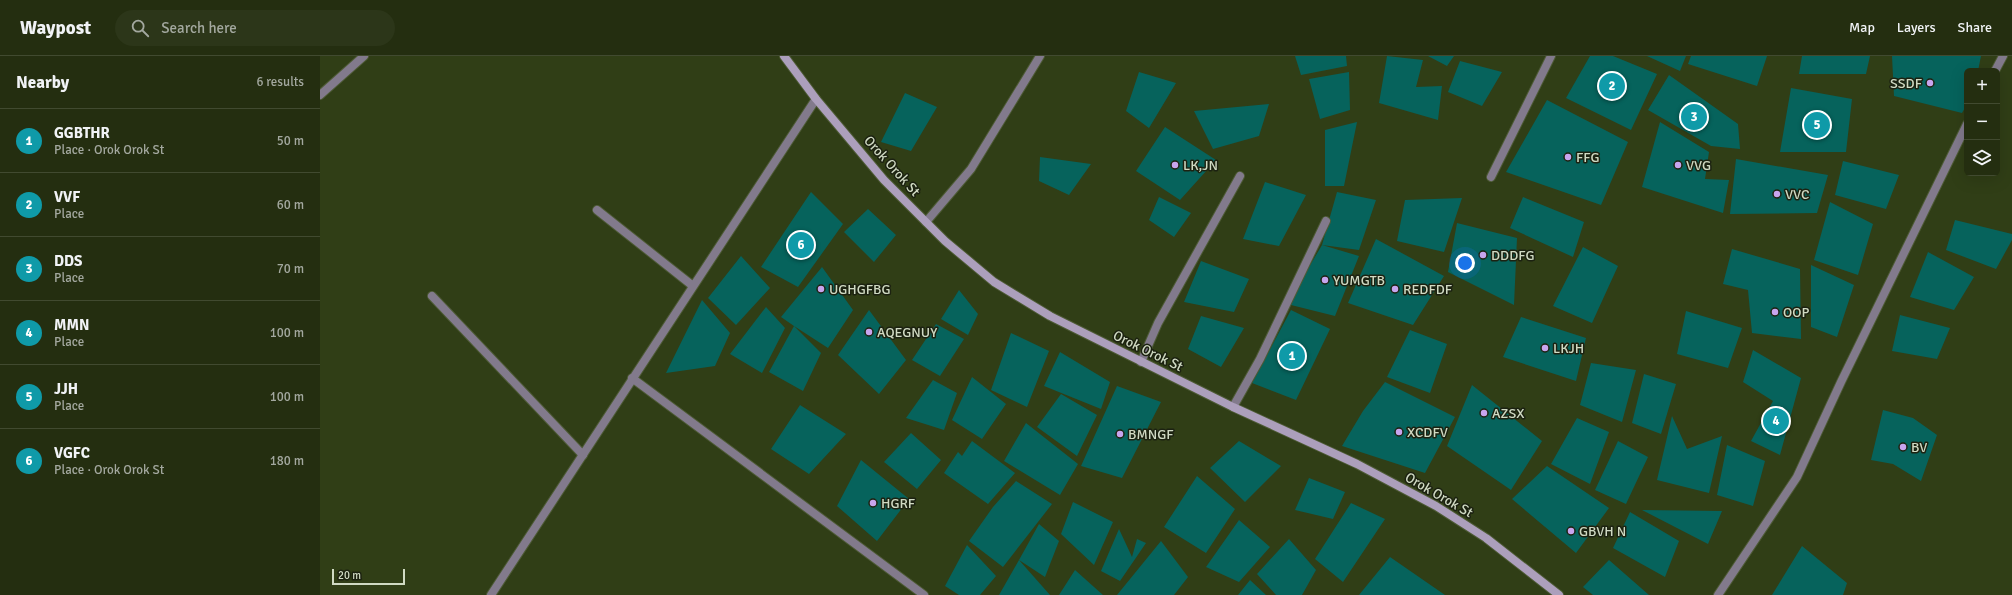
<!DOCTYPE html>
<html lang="en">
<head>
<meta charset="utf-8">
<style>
  :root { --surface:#242e10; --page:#2c3619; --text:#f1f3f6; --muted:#a3a89f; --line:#414a30; --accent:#db2777 }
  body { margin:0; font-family:Signika,sans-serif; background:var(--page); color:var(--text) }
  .controls { position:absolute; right:12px; top:12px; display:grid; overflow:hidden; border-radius:6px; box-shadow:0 4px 16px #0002 }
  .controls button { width:36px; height:36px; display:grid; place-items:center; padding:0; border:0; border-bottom:1px solid var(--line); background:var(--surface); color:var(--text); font:20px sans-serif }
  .scale { position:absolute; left:12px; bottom:10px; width:73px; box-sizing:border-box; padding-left:4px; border:2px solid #d0dac3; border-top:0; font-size:11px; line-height:14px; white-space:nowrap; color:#d0dac3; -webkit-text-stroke:3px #1c2211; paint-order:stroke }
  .you { position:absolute; left:1145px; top:207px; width:14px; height:14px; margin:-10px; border:3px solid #fff; border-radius:50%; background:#1a73e8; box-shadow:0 0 0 6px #1a73e833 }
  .badge { display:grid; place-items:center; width:26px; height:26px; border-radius:50%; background:var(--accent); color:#fff; font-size:13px; font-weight:700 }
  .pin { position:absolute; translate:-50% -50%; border:2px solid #fff; box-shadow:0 1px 4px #0006 }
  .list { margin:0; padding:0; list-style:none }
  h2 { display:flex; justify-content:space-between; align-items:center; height:52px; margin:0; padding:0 16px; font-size:17px }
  h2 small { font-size:13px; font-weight:400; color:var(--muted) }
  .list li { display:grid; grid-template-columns:26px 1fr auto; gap:12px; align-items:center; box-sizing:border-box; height:64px; padding:0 16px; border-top:1px solid var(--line) }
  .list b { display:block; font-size:15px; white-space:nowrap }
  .list p { margin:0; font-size:13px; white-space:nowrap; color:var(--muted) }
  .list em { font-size:13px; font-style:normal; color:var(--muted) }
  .icon { flex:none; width:22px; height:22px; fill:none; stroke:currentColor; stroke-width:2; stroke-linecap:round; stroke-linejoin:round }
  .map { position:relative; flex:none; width:1692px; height:539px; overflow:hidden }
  header { display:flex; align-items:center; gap:24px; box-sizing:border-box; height:56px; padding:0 20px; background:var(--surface); border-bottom:1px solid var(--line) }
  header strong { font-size:19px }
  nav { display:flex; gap:22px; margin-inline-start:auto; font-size:14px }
  .search { width:280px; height:36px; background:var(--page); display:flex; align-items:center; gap:10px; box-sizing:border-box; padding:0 14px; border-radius:22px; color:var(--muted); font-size:15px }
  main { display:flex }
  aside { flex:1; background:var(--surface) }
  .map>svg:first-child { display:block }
  .building { fill:#06635c }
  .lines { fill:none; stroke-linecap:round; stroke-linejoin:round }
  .service-casing { stroke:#4d5a35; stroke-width:10 }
  .minor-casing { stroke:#4d5a35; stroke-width:10 }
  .tertiary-casing { stroke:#4d5a35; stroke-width:10 }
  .secondary-casing { stroke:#4d5a35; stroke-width:10 }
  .service { stroke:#827a8c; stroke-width:8 }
  .minor { stroke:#827a8c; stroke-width:8 }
  .tertiary { stroke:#827a8c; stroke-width:8 }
  .secondary { stroke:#ac9fbc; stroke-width:8 }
  .poi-dot { fill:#c8a5ee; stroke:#1c2211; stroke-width:1.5 }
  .labels { text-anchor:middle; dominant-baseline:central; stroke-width:3; stroke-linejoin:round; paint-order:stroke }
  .poi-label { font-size:14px; fill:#d0dac3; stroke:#1c2211; text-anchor:start }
  .street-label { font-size:14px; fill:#d0dac3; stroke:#1c2211 }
</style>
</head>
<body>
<header>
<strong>Waypost</strong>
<div class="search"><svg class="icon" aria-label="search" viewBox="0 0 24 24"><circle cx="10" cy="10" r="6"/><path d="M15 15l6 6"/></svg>Search here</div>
<nav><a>Map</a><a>Layers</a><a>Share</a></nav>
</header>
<main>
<aside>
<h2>Nearby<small>6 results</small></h2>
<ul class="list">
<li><span class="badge" style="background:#0f9aa8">1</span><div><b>GGBTHR</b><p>Place · Orok Orok St</p></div><em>50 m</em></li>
<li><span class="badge" style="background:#0f9aa8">2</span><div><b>VVF</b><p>Place</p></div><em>60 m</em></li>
<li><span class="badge" style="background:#0f9aa8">3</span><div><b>DDS</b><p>Place</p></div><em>70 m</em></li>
<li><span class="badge" style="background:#0f9aa8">4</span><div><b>MMN</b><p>Place</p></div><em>100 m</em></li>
<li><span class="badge" style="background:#0f9aa8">5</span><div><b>JJH</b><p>Place</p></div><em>100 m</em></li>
<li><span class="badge" style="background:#0f9aa8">6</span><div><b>VGFC</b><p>Place · Orok Orok St</p></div><em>180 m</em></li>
</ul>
</aside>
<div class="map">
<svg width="1692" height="539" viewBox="0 0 1692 539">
  <rect width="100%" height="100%" fill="#303e16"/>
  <!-- building -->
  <path class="building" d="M975,0H1026L1027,10L981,19Z
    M1067,0L1103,4L1096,31L1122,30L1118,64L1059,47Z
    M1108,0H1134L1127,10Z
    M1270,0H1293L1337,18L1311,74L1246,42Z
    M1327,0H1366L1360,15Z
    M1371,0H1447L1437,30L1368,8Z
    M1482,0H1550L1546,18H1479Z
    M1572,0H1661L1658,15H1647V48L1642,57L1574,40Z
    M1140,5L1182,16L1162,50L1128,36Z
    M819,16L856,27L829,72L806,55Z
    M1029,16L1030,54L1000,63L989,23Z
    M1349,19L1418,68L1420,93L1391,90L1328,54Z
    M1471,32L1532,43L1526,96H1460Z
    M585,37L617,51L591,95L561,86Z
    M1227,44L1308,86L1281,149L1186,116Z
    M949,48L939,80L893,93L874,55Z
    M1037,66L1024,130H1005V74Z
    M1340,66L1389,96L1385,123L1409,124L1403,157L1322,131Z
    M845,71L896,104L860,144L816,115Z
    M720,101L771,108L749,139L719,125Z
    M1416,103L1508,119L1497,157L1410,158Z
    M1523,105L1579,119L1566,153L1515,139Z
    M945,126L986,139L959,190L923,183Z
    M491,136L523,168L478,231L441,211Z
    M1017,136L1056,144L1039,194L1002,189L1039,200L1015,260L967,248L1002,189Z
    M839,141L871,157L854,181L829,164Z
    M1203,141L1264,166L1253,201L1190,172Z
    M1142,142L1124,196L1077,185L1085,144Z
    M1510,146L1553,168L1538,219L1494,204Z
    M548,153L576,179L554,206L524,176Z
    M1635,164L1692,178V184L1676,213L1626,194Z
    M1137,167L1197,182L1194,249L1128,216Z
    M1056,183L1124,220L1093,269L1028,247Z
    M1263,191L1298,210L1272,267L1233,250Z
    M1412,193L1480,213L1481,283L1432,277L1428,234L1403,228Z
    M1608,196L1654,221L1634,254L1590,241Z
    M421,200L450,232L416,269L388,242Z
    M881,205L929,223L914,256L864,246Z
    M1491,209L1534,229L1517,281L1491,271Z
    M502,211L533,254L508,292L474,270L501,297L483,335L449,316L474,270L461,261Z
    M639,234L658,258L648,279L621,263Z
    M382,244L410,277L395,310L346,317Z
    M446,251L465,272L442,317L410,298Z
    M549,254L586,304L559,338L518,299Z
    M971,254L1010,273L976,344L932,327Z
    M1366,255L1422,272L1408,312L1357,298Z
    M1580,259L1630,272L1617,303L1572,295Z
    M881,260L924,272L901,311L868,293Z
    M1201,261L1266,282L1256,325L1183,301Z
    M616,268L644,283L620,320L592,304Z
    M1090,274L1127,288L1110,337L1067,321Z
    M691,277L729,295L707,351L671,334Z
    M1433,294L1481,322L1460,399L1431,385L1453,345L1423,326Z
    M740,296L790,326L781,353L724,330Z
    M1271,307L1316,314L1302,366L1260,349Z
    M1324,318L1356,328L1341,378L1312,367Z
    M652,321L686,348L662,383L632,364Z
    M613,324L637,337L624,374L586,362Z
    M1065,326L1135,361L1105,417L1022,390L1043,355Z
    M1152,329L1222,385L1191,434L1127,390Z
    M797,330L841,346L802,422L761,410Z
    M741,338L777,359L757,400L717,371Z
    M480,349L526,378L489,418L451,393Z
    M1563,354L1593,362L1617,379L1601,425L1573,408L1551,404Z
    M1352,360L1367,393L1402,380L1389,437L1337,424Z
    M1257,362L1289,376L1270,428L1231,408Z
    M706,367L758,408L740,439L684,405Z
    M591,377L621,404L597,433L564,406Z
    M652,385L695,417L668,448L624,417L638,396L642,400Z
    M919,385L961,410L925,446L890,412Z
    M1298,385L1328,401L1306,448L1275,434Z
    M1407,389L1445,405L1433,450L1397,439Z
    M541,404L589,443L557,485L517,450Z
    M1227,410L1289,452L1256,497L1192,443Z
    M877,420L915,453L886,497L844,471Z
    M989,422L1025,436L1013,463L975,454Z
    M696,425L732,448L683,511L649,485L673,451Z
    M753,446L793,466L774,509L741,478Z
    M1031,447L1065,463L1023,526L995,503Z
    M1322,454L1402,455L1388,488Z
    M1310,456L1359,485L1345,521L1293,492Z
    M919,464L950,491L919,526L886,511Z
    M719,468L739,485L725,521L699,504Z
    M799,473L812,501L817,483L826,487L800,525L781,515Z
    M969,483L996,514L982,539H956L937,518Z
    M841,485L868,521L854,539H797Z
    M647,489L676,520L660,539H639L625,530Z
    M1482,490L1527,527L1523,539H1452Z
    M1070,501L1125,539H1039Z
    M699,504L730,539H679Z
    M1289,504L1329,539H1273L1263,531Z
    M755,514L783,539H739Z
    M930,524L946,539H918Z"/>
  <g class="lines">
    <defs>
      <path id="service" d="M112,240L263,399
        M821,306L838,267L920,120
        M913,351L940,303L1006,165"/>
      <path id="minor" d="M1675,15L1683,0
        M1171,121L1231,0
        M277,154L373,230
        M606,166L651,113L720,0
        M312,322L604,539
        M171,539L496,43
        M1398,539L1477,421L1521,326L1647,68"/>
      <path id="tertiary" d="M0,39L44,0"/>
      <path id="secondary" d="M464,0L496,43L564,124L625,185L674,226L730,260L913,351L1037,408L1116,450L1166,482L1239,539"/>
    </defs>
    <!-- service casing -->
    <use href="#service" class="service-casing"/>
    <!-- minor casing -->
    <use href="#minor" class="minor-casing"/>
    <!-- tertiary casing -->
    <use href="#tertiary" class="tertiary-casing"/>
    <!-- secondary casing -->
    <use href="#secondary" class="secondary-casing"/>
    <!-- service -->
    <use href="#service" class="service"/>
    <!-- minor -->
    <use href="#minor" class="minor"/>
    <!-- tertiary -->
    <use href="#tertiary" class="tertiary"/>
    <!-- secondary -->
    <use href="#secondary" class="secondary"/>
  </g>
  <!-- markers -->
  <g class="poi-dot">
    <circle cx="1610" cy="27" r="4"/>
    <circle cx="1248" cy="101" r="4"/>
    <circle cx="855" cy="109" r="4"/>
    <circle cx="1358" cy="109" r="4"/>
    <circle cx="1457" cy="138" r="4"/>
    <circle cx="1163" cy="199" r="4"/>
    <circle cx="1005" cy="224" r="4"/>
    <circle cx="501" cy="233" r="4"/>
    <circle cx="1075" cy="233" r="4"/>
    <circle cx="1455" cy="256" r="4"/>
    <circle cx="549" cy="276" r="4"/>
    <circle cx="1225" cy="292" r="4"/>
    <circle cx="1164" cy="357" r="4"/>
    <circle cx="1079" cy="376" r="4"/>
    <circle cx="800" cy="378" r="4"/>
    <circle cx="1583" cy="391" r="4"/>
    <circle cx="553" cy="447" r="4"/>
    <circle cx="1251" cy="475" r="4"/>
  </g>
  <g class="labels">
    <!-- poi labels -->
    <g class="poi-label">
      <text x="1602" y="27" text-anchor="end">SSDF</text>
      <text x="1256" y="101">FFG</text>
      <text x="863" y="109">LK,JN</text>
      <text x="1366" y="109">VVG</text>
      <text x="1465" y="138">VVC</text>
      <text x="1171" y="199">DDDFG</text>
      <text x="1013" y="224">YUMGTB</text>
      <text x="509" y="233">UGHGFBG</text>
      <text x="1083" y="233">REDFDF</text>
      <text x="1463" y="256">OOP</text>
      <text x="557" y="276">AQEGNUY</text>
      <text x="1233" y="292">LKJH</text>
      <text x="1172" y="357">AZSX</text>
      <text x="1087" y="376">XCDFV</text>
      <text x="808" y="378">BMNGF</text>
      <text x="1591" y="391">BV</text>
      <text x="561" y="447">HGRF</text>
      <text x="1259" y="475">GBVH N</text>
    </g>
    <!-- street labels -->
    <g class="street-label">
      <text transform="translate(572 110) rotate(48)">Orok Orok St</text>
      <text transform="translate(828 295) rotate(26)">Orok Orok St</text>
      <text transform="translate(1119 439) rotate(30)">Orok Orok St</text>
    </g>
  </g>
</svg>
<div class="controls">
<button>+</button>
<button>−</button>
<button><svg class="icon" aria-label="layers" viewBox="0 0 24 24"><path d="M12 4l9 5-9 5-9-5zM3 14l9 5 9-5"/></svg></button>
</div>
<div class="scale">20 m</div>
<div class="you"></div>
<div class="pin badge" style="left:972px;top:300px;background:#0f9aa8">1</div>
<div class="pin badge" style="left:1292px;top:30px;background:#0f9aa8">2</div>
<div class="pin badge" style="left:1374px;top:61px;background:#0f9aa8">3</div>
<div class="pin badge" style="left:1456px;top:365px;background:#0f9aa8">4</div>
<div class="pin badge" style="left:1497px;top:69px;background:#0f9aa8">5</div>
<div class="pin badge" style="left:481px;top:189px;background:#0f9aa8">6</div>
</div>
</main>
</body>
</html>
